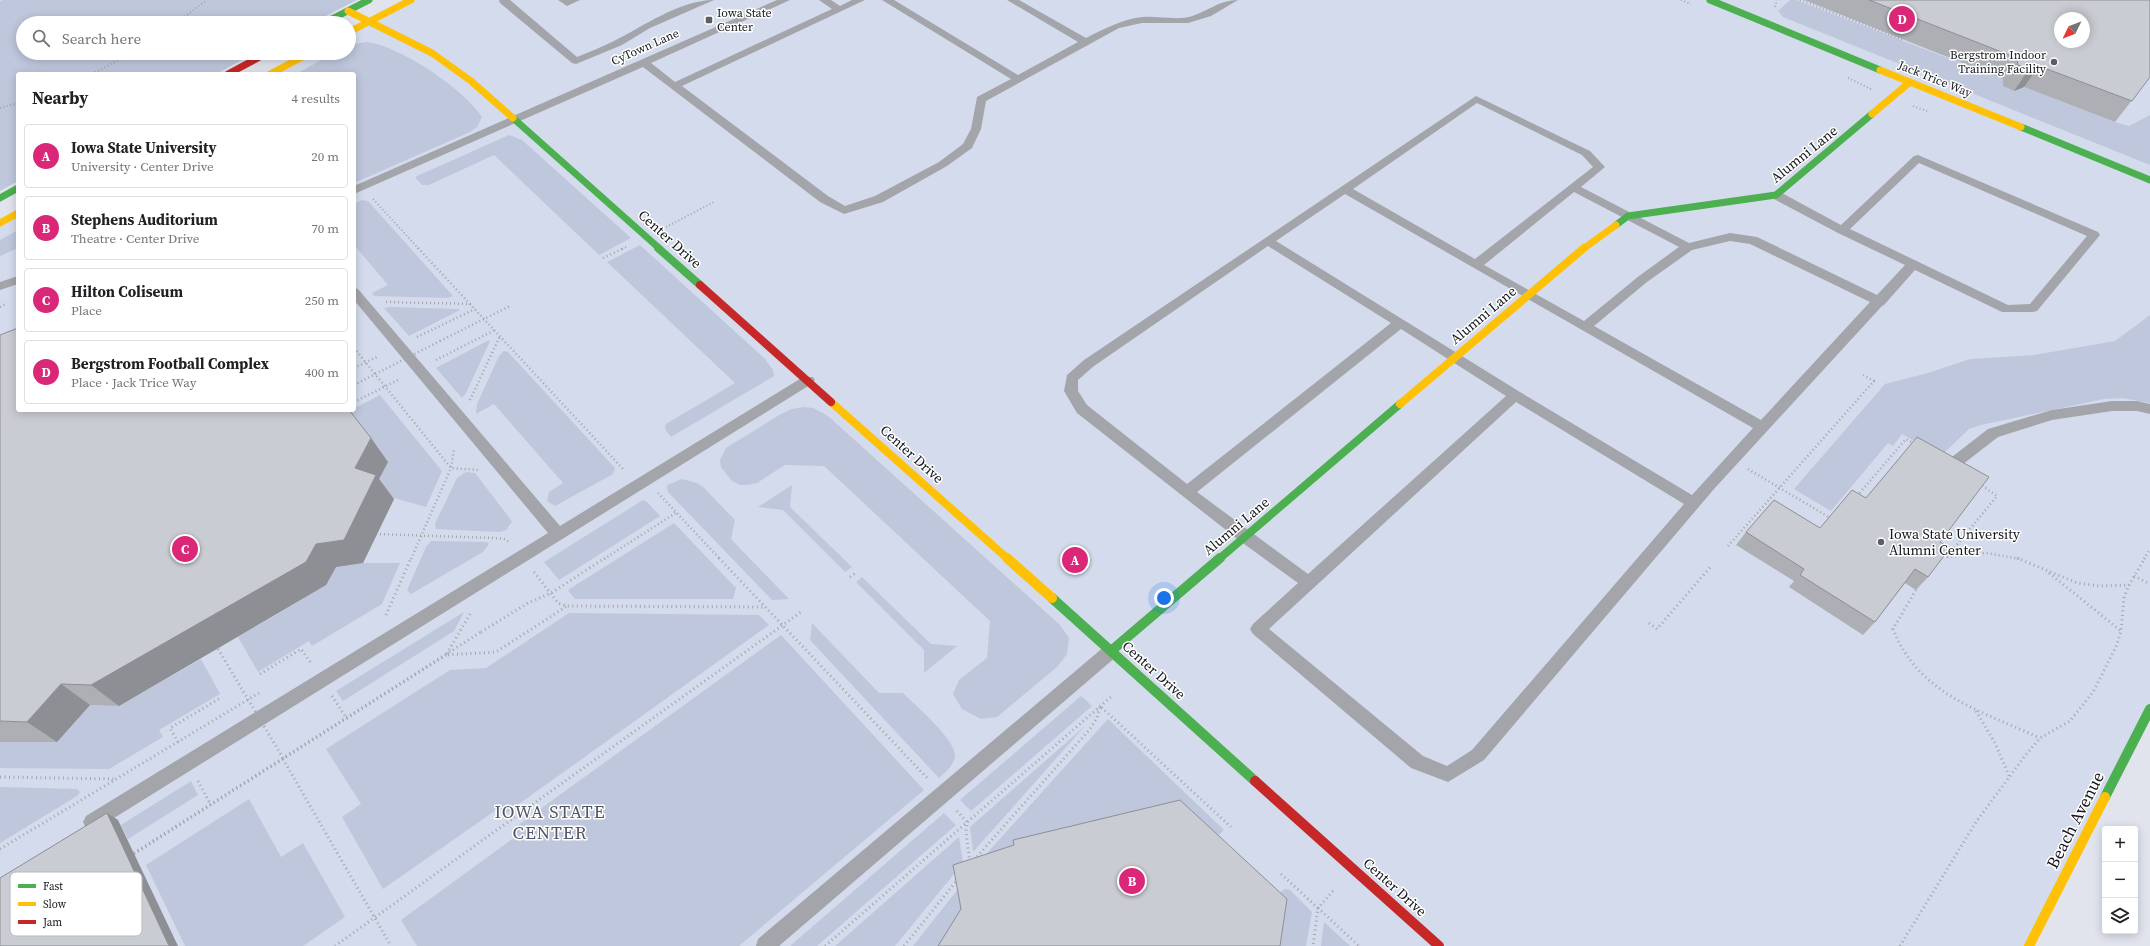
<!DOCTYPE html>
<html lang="en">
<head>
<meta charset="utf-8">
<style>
  :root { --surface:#fff; --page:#f6f6f6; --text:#202124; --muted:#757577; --line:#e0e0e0; --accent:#db2777 }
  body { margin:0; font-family:"Source Serif 4",serif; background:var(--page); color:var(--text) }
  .controls { position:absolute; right:12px; bottom:12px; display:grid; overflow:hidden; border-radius:4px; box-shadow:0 2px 10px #0003 }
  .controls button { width:36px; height:36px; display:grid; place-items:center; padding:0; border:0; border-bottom:1px solid var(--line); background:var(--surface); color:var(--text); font:20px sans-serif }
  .compass { position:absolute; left:2054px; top:12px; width:36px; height:36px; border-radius:50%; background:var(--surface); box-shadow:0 2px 10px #0003; rotate:227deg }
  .you { position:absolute; left:1164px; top:598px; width:14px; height:14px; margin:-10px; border:3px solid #fff; border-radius:50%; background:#1a73e8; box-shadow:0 0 0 6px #1a73e833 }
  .badge { display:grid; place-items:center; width:26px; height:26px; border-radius:50%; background:var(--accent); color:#fff; font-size:13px; font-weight:700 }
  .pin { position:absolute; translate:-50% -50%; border:2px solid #fff; box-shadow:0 1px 4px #0006 }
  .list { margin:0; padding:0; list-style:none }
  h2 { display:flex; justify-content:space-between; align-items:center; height:52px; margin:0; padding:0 16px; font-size:17px }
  h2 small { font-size:13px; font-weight:400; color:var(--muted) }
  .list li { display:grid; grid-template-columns:26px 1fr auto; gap:12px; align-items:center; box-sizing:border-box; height:64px; margin:0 8px 8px; padding:0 8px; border:1px solid var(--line); border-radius:4px }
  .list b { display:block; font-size:15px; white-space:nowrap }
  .list p { margin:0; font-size:13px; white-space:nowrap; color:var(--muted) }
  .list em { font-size:13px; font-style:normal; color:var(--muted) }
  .icon { flex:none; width:22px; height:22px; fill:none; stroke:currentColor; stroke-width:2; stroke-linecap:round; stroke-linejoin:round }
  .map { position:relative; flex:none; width:2150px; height:946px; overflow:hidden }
  .search { position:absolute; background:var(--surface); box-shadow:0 2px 10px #0003; left:16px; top:16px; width:340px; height:44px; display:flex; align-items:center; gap:10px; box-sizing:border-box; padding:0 14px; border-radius:22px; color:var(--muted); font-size:15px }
  .panel { position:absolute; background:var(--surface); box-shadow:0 2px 10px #0003; left:16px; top:72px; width:340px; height:340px; border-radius:4px }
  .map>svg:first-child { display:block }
  .built { fill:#d4dbec; fill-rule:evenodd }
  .green { fill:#bfc7dc }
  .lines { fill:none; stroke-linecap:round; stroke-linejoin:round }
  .path-far2 { stroke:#a3a5aa; stroke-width:2; stroke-dasharray:1 2.5; stroke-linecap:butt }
  .path-far1 { stroke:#a3a5aa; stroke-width:2.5; stroke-dasharray:1 3; stroke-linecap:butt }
  .path { stroke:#a3a5aa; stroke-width:3; stroke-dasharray:1 3.5; stroke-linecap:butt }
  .lane { fill:#a4a5aa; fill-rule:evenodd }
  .fast-far2 { stroke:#4caf50; stroke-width:7 }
  .fast-far1 { stroke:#4caf50; stroke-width:8 }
  .fast { stroke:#4caf50; stroke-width:10 }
  .slow-far2 { stroke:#ffc107; stroke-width:7 }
  .slow-far1 { stroke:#ffc107; stroke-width:8 }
  .slow { stroke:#ffc107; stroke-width:10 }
  .jam-far2 { stroke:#c62828; stroke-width:7 }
  .jam-far1 { stroke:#c62828; stroke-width:8 }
  .jam { stroke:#c62828; stroke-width:10 }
  .path-bridge-far1 { stroke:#a3a5aa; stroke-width:2.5; stroke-dasharray:1 3; stroke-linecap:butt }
  .path-bridge { stroke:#a3a5aa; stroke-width:3; stroke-dasharray:1 3.5; stroke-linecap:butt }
  .wall { fill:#aeafb5 }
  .shaded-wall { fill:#8d8f94 }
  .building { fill:#caccd3; stroke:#8d8f94; fill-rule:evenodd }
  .poi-dot { fill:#5c5e65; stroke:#fff; stroke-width:1.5 }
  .labels { text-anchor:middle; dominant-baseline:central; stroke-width:3; stroke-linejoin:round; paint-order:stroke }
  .far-poi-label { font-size:12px; fill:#14161c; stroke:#fff; text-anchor:start }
  .far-street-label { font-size:12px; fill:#14161c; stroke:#fff }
  .street-label { font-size:14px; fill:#14161c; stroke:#fff }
  .poi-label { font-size:14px; fill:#14161c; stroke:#fff; text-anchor:start }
  .near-street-label { font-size:17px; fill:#14161c; stroke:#fff }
  .near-neighbourhood-label { font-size:18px; letter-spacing:1px; fill:#505665; stroke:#fff }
  .key { fill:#fff; stroke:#b8b9bb; stroke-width:1 }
  .key-label { font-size:11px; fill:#14161c }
</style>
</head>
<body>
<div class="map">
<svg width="2150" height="946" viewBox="0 0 2150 946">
  <rect width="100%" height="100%" fill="#e1e4ed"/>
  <!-- built -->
  <path class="built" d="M411,0H2150V709L2029,946H0V223L18,213V410H354V74H270L310,53H349V32ZM2060,18H2084V42H2060Z"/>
  <!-- green -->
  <path class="green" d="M2,0H357L312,23H23V53H255L216,74H18V181L0,191V1Z
    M1790,0H1796L2003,79V86L2014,91L2024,87L2115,122L2129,126L2150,115V165L1783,17L1778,11Z
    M367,42C400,46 464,89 482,117L477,127L470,132L354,183V74H296L334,53H349V45Z
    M509,135L522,140L631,238L599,255L494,155L429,185H422L415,177Z
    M362,200L368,201L453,296L447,298L374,296L372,293L388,285L354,245V204Z
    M18,230V248L0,256V240Z
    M640,245L765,359L773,370L774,376L671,437L665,429L666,424L735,383L607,262Z
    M391,307L458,309L460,310L409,336L384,308Z
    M2150,315V403L2122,398L2104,399L1981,425L1969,429L1943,454L1939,455L1902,434L1893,446L1888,443L1831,511L1794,489L1885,384L1928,373L1970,359L2034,355L2115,341Z
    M489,340L490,341L466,393L462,398L436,368Z
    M504,351L508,352L615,468L613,474L555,506L547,501L549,492L563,483L494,404L476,414L477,404L499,356Z
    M380,395L442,471L426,507L373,492L347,412Z
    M804,407L813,408L828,416L1060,625L1069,638L1067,654L1057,667L997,717L981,719L962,709L953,694L959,680L987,658L990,621L824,466L785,465L757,483L747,485H740L732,481L721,467L720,460L726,448L781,414L792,409Z
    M466,472L475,473L508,516L512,522L506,530L500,532L436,529L435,524L457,478Z
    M682,479L697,483L703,487L735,520L731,539L789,599L772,600L668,492L667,485Z
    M792,485L790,507L852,567L845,572L783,510L758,507Z
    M643,500L648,503L660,516L559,580L544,562Z
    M674,523L736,588L733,599H575L568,590Z
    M431,541L487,542L489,544L483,552L411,594L407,590L426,547Z
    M363,563H400L382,604L312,646L309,641L258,672L238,637L326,585L336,567Z
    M862,577L931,644L957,646L924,673V650L856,582Z
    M464,612L454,631L343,701L336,691Z
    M569,613L759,615L769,625L505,814L499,808L383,889L342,817L361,804L326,749L450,670L486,668Z
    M812,623L879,693H903C914,704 955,739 955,755C955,764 946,772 939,778L810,640Z
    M781,635L924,790L739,946H417L401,920L518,835L514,828Z
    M201,659L220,694L159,730L163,737L109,769L0,768V741L57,742L90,705L119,706Z
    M1081,696L1092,706L971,811L960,800Z
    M1108,719L1224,830L1211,843L980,861Z
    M1085,726L973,852L970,827Z
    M191,781L198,795L128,839L121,825Z
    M0,787L77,789L80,792L77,796L0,843Z
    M249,799L281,857L303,843L345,917L303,946H185L146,865Z
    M944,813L956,825L817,946H790Z
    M959,837L963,863L895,946H835Z
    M958,889L965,926L952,946H913Z
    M1285,889L1290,890L1312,912L1306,946H1276L1278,894Z
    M1324,922L1350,946H1321Z"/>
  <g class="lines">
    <!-- path-far2 -->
    <path class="path-far2" d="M1681,0L1691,4
      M1800,0L1903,40
      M1775,7L1777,0
      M176,23L207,0
      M92,74L132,53
      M1848,78L1871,89
      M1913,106L1927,111
      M0,108L18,103
      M373,199L419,249
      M666,227L714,202
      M622,249L626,247"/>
    <!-- path-far1 -->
    <path class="path-far1" d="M418,248L624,470
      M603,258L624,248
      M386,302L471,304
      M0,307L7,303
      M417,337L475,309
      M440,341L510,306
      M354,348L451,468L478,470
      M436,360L495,330
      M354,368L379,356
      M470,400L500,336
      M354,402L398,380
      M1748,469L1832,519
      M658,493L720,559
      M1857,496L1906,439L1913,443
      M376,534L494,538L505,539L509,542
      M1728,546L1874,381L1863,375
      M1947,557L1986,553L2020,559
      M1947,557L1997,496L1980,484
      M411,559L451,468L454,449
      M604,559L677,512
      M2144,559L2150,549"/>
    <!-- path -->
    <path class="path" d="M719,558L928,779
      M2017,558L2077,583L2100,586L2129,585
      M534,572L558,603L567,606L765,607
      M2049,573L2121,631
      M2134,576L2150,584
      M850,577L857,572
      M1916,590L1893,629C1919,695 1981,711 2040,738
      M470,614L446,655L496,652L567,606
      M386,615L411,558
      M1649,623L1657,629L1712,565
      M481,632L528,603L551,593L605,558
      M260,674L301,649L311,663
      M332,696L347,719
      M1976,711L1995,743L2010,778
      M178,742L170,728L222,697
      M283,759L391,946
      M0,777L114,779
      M198,781L211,805
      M957,811L967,822L966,831L970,864
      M0,849L259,693
      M134,854L446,655
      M974,860L1090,729L1097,718L1100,706L1231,827
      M1281,874L1318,908L1313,946
      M1333,891L1318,908L1359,946
      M335,946L801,612
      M825,946L1112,696
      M904,946L958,879
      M1900,946L1976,822L2024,757L2040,738L2070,721L2093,692L2116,647L2121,631L2124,598L2128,587L2145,558"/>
    <!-- lane -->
    <path class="lane" d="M499,0H510L577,57C589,52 602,47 614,41C644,26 680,0 714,0L650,28L622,45L576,64L572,63L500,3Z
      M558,0H580L567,6Z
      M777,0H790L651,63L675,82L832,9L819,0H831L840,6L852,0H865L682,86L828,196L845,206L875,196L939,162L963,144L971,129L977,97L1011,79L882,0H894L1018,75L1078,42L1007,0H1019L1086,38C1104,29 1122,19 1143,17C1158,16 1175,20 1189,17C1207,12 1219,0 1238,0L1211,16L1188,23H1142L1119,28L986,101L981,129L972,148L947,166L883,202L844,214L820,202L643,67L354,194V186Z
      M1476,96L1590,151L1605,167L1581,187L1689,243L1730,233L1757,237L1877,295L1905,265L1838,233L1772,198L1770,195L1772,192H1780L1841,225L1914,156L1918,155L2098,232L2100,235L2037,311L2033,312H2002L1915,270L1884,305L1882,306L1714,489L1484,760L1448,782L1411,768L1253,634L1250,629L1253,624L1298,583L1240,541L1077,413L1064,391L1067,375L1084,360ZM1477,103L1582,155L1593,167L1475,259L1353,189ZM1919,163L2087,236L2030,304L2008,305L1850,229ZM1574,192L1679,247L1639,276L1584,321L1484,265ZM1345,194L1753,428L1692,495L1520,392L1276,241ZM1730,241L1750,244L1870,302L1761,420L1594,326L1647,282L1692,250ZM1268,246L1391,323L1187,484L1087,405L1078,391V380L1094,366ZM1401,329L1506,396L1308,574L1197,492ZM1516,402L1684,504L1472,750L1447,766L1423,756L1269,629Z
      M18,276V284L0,290V282Z
      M354,288L358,289L560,526L803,377H813L815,380L813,383L98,828L92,830L86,828L83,822L86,816L548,533L354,300Z
      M2112,401H2137L2150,404V414L2137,411H2112L2052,420L1998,437L1958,468L1953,469L1948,468L1946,464L1948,460L1988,429L2052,410Z
      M1111,644L1117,646L1119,651L1117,656L779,946H756L758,939L1105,646Z"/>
    <!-- fast-far2 -->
    <path class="fast-far2" d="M1710,0L1880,70
      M324,23L369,0
      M513,118L660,249
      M2021,127L2150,180
      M0,198L18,188
      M1616,225L1628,216L1776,195L1872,114"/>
    <!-- fast-far1 -->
    <path class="fast-far1" d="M658,248L700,285
      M1219,559L1400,404"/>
    <!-- fast -->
    <path class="fast" d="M1052,598L1255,781
      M1111,651L1220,558
      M2105,797L2150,709"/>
    <!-- slow-far2 -->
    <path class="slow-far2" d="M348,11L432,53L471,81L513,118
      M349,32L411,0
      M1880,70L2021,127
      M270,74L310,53
      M1872,114L1910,82
      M0,223L18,213
      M1583,249L1616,225"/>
    <!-- slow-far1 -->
    <path class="slow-far1" d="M831,402L1008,559
      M1400,404L1584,248"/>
    <!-- slow -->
    <path class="slow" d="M1007,558L1052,598
      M2029,946L2105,797"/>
    <!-- jam-far2 -->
    <path class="jam-far2" d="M228,74L267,53"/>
    <!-- jam-far1 -->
    <path class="jam-far1" d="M700,285L831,402"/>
    <!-- jam -->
    <path class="jam" d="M1255,781L1439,946"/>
    <!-- path-bridge-far1 -->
    <path class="path-bridge-far1" d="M354,385L440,341"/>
    <!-- path-bridge -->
    <path class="path-bridge" d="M218,649L283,758
      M134,853L481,632"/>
  </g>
  <!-- wall -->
  <path class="wall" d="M1804,0H2150V77L2115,122L2024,87L2014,91L2003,86V79Z
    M0,335L371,438L388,462L379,479L394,499L363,563L336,567L326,585L119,706L90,705L57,742H0Z
    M1820,528L1940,542L1928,577L1916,590L1905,583L1875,622L1863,635L1789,587L1794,581L1736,545L1746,532Z"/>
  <!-- shaded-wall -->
  <path class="shaded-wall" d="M2039,66L2024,87L2014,91L2029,69Z
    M371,438L388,462L379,479L394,499L363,563L336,567L326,585L119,706L91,685L355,468Z
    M61,684L90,705L57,742L27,722Z
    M107,813L118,820L178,946H169Z"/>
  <!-- building -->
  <path class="building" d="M1869,0H2150V77L2132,101L2039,66L2029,69L2018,65L2017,58ZM2060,18H2084V42H2060Z
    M18,328V410H349L371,438L355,468L376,475L344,540L316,544L306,562L91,685L61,684L27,722L0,721V335Z
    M1917,437L1989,477L1940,542L1950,548L1928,577L1915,569L1875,622L1800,575L1804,569L1746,532L1774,500L1820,528L1852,490L1866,498Z
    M1180,800L1287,899L1280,946H938L961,909L953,865L1014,845L1013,840Z
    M107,813L169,946H0V878Z"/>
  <!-- markers -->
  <g class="poi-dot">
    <rect x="705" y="16" width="8" height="8" rx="2"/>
    <circle cx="2054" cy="62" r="4"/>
    <circle cx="1881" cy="542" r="4"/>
  </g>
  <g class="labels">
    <!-- far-poi labels -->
    <g class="far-poi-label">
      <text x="717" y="13">Iowa State<tspan x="717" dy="14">Center</tspan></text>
      <text x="2046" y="55" text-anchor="end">Bergstrom Indoor<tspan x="2046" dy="14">Training Facility</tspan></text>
    </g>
    <!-- far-street labels -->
    <g class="far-street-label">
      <text transform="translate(645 47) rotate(-24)">CyTown Lane</text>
      <text transform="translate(1935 79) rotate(22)">Jack Trice Way</text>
    </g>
    <!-- street labels -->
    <g class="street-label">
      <text transform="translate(1804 154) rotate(-39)">Alumni Lane</text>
      <text transform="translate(670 239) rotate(42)">Center Drive</text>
      <text transform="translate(1483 315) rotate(-40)">Alumni Lane</text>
      <text transform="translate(912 454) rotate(42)">Center Drive</text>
      <text transform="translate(1236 526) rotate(-40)">Alumni Lane</text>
      <text transform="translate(1154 670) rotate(42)">Center Drive</text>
      <text transform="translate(1395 887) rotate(42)">Center Drive</text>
    </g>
    <!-- poi labels -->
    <g class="poi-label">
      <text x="1889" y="534">Iowa State University<tspan x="1889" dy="16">Alumni Center</tspan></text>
    </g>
    <!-- near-street labels -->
    <g class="near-street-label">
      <text transform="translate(2075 820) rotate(-63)">Beach Avenue</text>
    </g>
    <!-- near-neighbourhood labels -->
    <g class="near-neighbourhood-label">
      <text x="550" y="811">IOWA STATE<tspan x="550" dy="21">CENTER</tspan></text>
    </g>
  </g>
  <!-- legend -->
  <rect x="10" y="872" width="132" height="64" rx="6" class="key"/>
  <rect x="18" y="884" width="18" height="4" fill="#4caf50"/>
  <rect x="18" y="902" width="18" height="4" fill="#ffc107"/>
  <rect x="18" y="920" width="18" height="4" fill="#c62828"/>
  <g class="key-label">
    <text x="43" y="890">Fast</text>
    <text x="43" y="908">Slow</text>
    <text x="43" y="926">Jam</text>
  </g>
</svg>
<div class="controls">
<button>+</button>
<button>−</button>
<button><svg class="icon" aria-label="layers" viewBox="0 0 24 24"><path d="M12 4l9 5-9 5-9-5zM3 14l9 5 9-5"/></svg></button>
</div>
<svg class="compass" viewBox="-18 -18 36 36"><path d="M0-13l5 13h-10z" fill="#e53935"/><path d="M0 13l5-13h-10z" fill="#757577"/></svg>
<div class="you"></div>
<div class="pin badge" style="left:1075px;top:560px">A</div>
<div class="pin badge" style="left:1132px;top:881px">B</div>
<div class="pin badge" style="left:185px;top:549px">C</div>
<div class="pin badge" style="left:1902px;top:19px">D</div>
<div class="search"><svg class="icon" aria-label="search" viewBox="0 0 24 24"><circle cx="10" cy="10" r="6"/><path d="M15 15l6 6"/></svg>Search here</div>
<section class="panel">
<h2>Nearby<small>4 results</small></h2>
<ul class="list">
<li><span class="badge">A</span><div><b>Iowa State University</b><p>University · Center Drive</p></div><em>20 m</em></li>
<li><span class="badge">B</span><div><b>Stephens Auditorium</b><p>Theatre · Center Drive</p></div><em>70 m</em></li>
<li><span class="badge">C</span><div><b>Hilton Coliseum</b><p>Place</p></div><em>250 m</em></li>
<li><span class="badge">D</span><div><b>Bergstrom Football Complex</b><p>Place · Jack Trice Way</p></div><em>400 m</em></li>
</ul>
</section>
</div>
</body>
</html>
